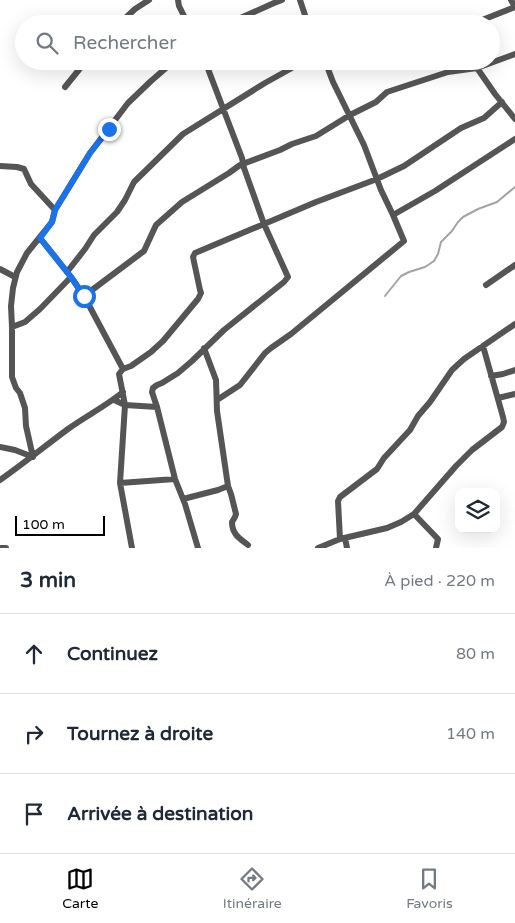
<!DOCTYPE html>
<html lang="fr">
<head>
<meta charset="utf-8">
<style>
  :root { --surface:#fff; --page:#f2f2f3; --text:#1f2937; --muted:#747a83; --line:#e0e1e3; --accent:#000 }
  body { margin:0; font-family:"Varela Round",sans-serif; background:var(--page); color:var(--text) }
  .controls { position:absolute; right:15px; bottom:15px; display:grid; overflow:hidden; border-radius:10px; box-shadow:0 5px 20px #0002 }
  .controls button { width:45px; height:45px; display:grid; place-items:center; padding:0; border:0; border-bottom:1px solid var(--line); background:var(--surface); color:var(--text); font:25px sans-serif }
  .scale { position:absolute; left:15px; bottom:12px; width:90px; box-sizing:border-box; padding-left:5px; border:2px solid #000; border-top:0; font-size:14px; line-height:18px; white-space:nowrap; color:#000; -webkit-text-stroke:4px #fff; paint-order:stroke }
  .stop { position:absolute; width:15px; height:15px; margin:-11px; border:4px solid #1a73e8; border-radius:50%; background:#fff }
  .stop.end { background:#1a73e8; border-color:#fff; box-shadow:0 1px 5px #0008 }
  .list { margin:0; padding:0; list-style:none }
  h2 { display:flex; justify-content:space-between; align-items:center; height:65px; margin:0; padding:0 20px; font-size:21px }
  h2 small { font-size:16px; font-weight:400; color:var(--muted) }
  .list li { display:grid; grid-template-columns:32px 1fr auto; gap:15px; align-items:center; box-sizing:border-box; height:80px; padding:0 20px; border-top:1px solid var(--line) }
  .list b { display:block; font-size:19px; white-space:nowrap }
  .list em { font-size:16px; font-style:normal; color:var(--muted) }
  .icon { flex:none; width:28px; height:28px; fill:none; stroke:currentColor; stroke-width:2; stroke-linecap:round; stroke-linejoin:round }
  .map { position:relative; flex:none; width:515px; height:548px; overflow:hidden }
  .search { position:absolute; background:var(--surface); box-shadow:0 5px 20px #0002; left:15px; right:15px; top:15px; height:55px; display:flex; align-items:center; gap:12px; box-sizing:border-box; padding:0 18px; border-radius:28px; color:var(--muted); font-size:19px }
  .sheet { height:305px; background:var(--surface) }
  nav { display:flex; justify-content:space-around; align-items:center; box-sizing:border-box; height:70px; border-top:1px solid var(--line); background:var(--surface); font-size:14px; color:var(--muted) }
  nav a { display:grid; justify-items:center; gap:2px }
  nav .on { color:var(--accent) }
  .map>svg:first-child { display:block }
  .lines { fill:none; stroke-linecap:round; stroke-linejoin:round }
  .stream { stroke:#a3a3a3; stroke-width:2 }
  .street { stroke:#555; stroke-width:6 }
  .route { stroke:#1a73e8; stroke-width:6 }
</style>
</head>
<body>
<div class="map">
<svg width="515" height="548" viewBox="0 0 515 548">
  <rect width="100%" height="100%" fill="#fff"/>
  <g class="lines">
    <!-- stream -->
    <path class="stream" d="M385,296L401,276L409,272L425,267L434,261L438,254L441,242L452,231L458,222L463,217L478,209L497,202L515,187"/>
    <!-- street -->
    <path class="street" d="M178,0L179,6L188,24
      M300,0L308,24
      M511,0L515,7
      M119,24L135,9L149,0
      M227,24L274,3L282,0
      M472,24L515,7
      M477,68L495,94L515,119
      M65,87L86,61
      M0,166L17,167L24,169L31,184L55,210
      M393,215L435,191L515,139
      M40,238L71,277L84,296L123,369
      M0,269L15,277
      M67,272L85,249L94,235L117,212L125,200L134,182L183,134L265,83L299,64L303,61
      M486,285L515,265
      M84,296L144,251L156,225L182,202L229,173L240,165L280,150L292,144L316,136L350,115L376,102L387,92L448,72L477,68L515,54
      M12,327L25,322L40,309L71,277
      M491,376L503,374L515,370
      M498,398L515,394
      M114,400L125,405L157,407
      M217,400L240,385L265,353L271,348L291,334L404,241L393,215L381,190L364,145L333,82L325,61
      M0,447L15,450L33,457
      M33,457L26,426L25,408L20,393L16,388L12,377V327L11,306L13,288L17,272L27,253L52,222L55,210L90,153L128,103L151,81L174,61
      M0,480C23,464 45,446 68,429C86,416 106,406 123,392
      M120,483L175,479
      M228,486L231,494L236,514L235,517L232,522C232,534 239,538 248,545
      M183,499L218,490L228,486L217,411L216,380L204,348
      M414,514L438,539L436,548
      M345,538L347,548
      M340,539L338,501L340,497L377,469L384,458L410,430L418,416L430,402L452,370L464,359L515,324
      M0,548H6
      M132,548L120,483L125,405L119,374L123,369L131,366L151,352L163,341L198,299L201,293L200,290L193,257L195,253L316,202L377,179L404,166L461,128L484,118L502,102
      M198,548L185,504L175,479L157,407L152,392L153,388L157,385L162,383L178,373L192,361L224,330L284,282L288,277L264,224L244,168L242,158L205,61
      M318,548L340,539L387,528L401,522L414,514L456,466L472,450L502,427L504,422L503,417L483,346"/>
  </g>
  <g class="lines">
    <!-- route -->
    <path class="route" d="M84,296L71,277L40,238L52,222L55,210L90,153L109,129"/>
  </g>
</svg>
<div class="controls">
<button><svg class="icon" aria-label="layers" viewBox="0 0 24 24"><path d="M12 4l9 5-9 5-9-5zM3 14l9 5 9-5"/></svg></button>
</div>
<div class="scale">100 m</div>
<div class="stop" style="left:84px;top:296px"></div>
<div class="stop end" style="left:109px;top:129px"></div>
<div class="search"><svg class="icon" aria-label="search" viewBox="0 0 24 24"><circle cx="10" cy="10" r="6"/><path d="M15 15l6 6"/></svg>Rechercher</div>
</div>
<section class="sheet">
<h2>3 min<small>À pied · 220 m</small></h2>
<ul class="list">
<li><svg class="icon" aria-label="ahead" viewBox="0 0 24 24"><path d="M12 20V5M6 11l6-6 6 6"/></svg><div><b>Continuez</b></div><em>80 m</em></li>
<li><svg class="icon" aria-label="right" viewBox="0 0 24 24"><path d="M7 20v-9h11M14 6l5 5-5 5"/></svg><div><b>Tournez à droite</b></div><em>140 m</em></li>
<li><svg class="icon" aria-label="arrive" viewBox="0 0 24 24"><path d="M6 21V4h12l-3 4 3 4H6"/></svg><div><b>Arrivée à destination</b></div></li>
</ul>
</section>
<nav>
<a class="on"><svg class="icon" aria-label="map" viewBox="0 0 24 24"><path d="M3 6l6-2 6 2 6-2v14l-6 2-6-2-6 2zM9 4v14M15 6v14"/></svg>Carte</a>
<a><svg class="icon" aria-label="directions" viewBox="0 0 24 24"><path d="M12 3l9 9-9 9-9-9zM9 14v-3h6M13 9l2 2-2 2"/></svg>Itinéraire</a>
<a><svg class="icon" aria-label="saved" viewBox="0 0 24 24"><path d="M7 4h10v16l-5-4-5 4z"/></svg>Favoris</a>
</nav>
</body>
</html>
